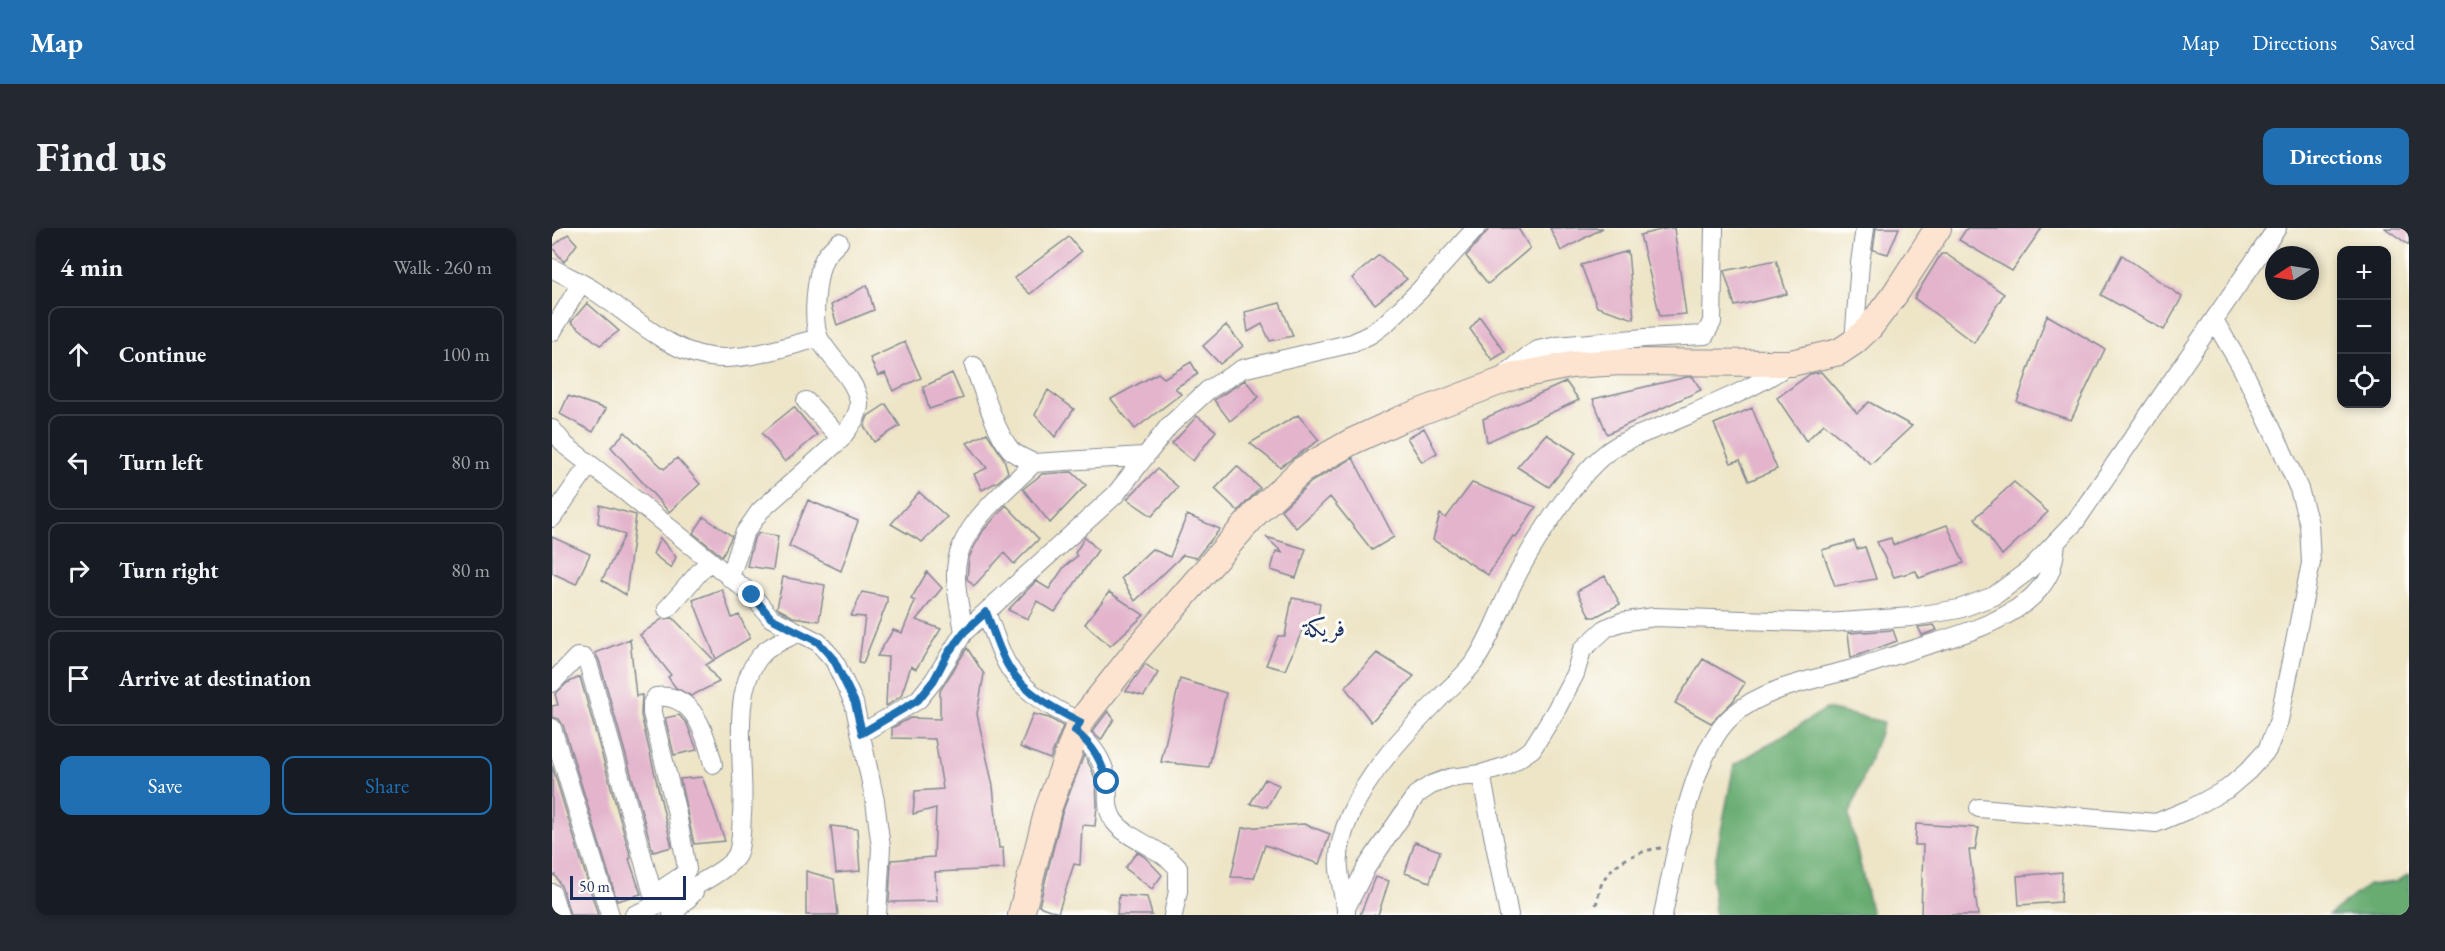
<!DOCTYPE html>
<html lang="en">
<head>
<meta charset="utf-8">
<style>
  :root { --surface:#171b24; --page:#242831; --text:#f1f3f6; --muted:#9ea1a6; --line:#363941; --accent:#1f6fb2 }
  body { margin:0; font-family:"EB Garamond",Amiri,serif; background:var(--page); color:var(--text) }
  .controls { position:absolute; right:18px; top:18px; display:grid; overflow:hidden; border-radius:12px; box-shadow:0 3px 9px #0003 }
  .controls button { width:54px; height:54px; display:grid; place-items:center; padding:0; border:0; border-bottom:2px solid var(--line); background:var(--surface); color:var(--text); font:30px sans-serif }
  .compass { position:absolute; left:1713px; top:18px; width:54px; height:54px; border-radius:50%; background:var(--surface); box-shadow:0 3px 9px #0003; rotate:258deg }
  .scale { position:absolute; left:18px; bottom:15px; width:116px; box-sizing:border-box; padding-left:6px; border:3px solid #1b2f5e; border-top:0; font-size:16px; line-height:21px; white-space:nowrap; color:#1b2f5e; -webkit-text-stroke:4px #fdfcf7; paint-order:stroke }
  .stop { position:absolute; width:18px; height:18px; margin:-14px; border:4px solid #1f6fb2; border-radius:50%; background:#fff }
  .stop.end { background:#1f6fb2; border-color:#fff; box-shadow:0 2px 6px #0008 }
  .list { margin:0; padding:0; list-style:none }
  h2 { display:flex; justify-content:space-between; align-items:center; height:78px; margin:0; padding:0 24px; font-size:26px }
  h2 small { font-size:20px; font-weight:400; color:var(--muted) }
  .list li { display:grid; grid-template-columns:39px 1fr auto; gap:18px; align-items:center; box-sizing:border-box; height:96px; margin:0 12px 12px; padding:0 12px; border:2px solid var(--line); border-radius:12px }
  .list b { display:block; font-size:22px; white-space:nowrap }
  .list em { font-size:20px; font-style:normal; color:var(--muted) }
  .actions { display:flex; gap:12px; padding:18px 24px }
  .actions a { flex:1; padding:14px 0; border:2px solid var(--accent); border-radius:12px; text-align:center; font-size:21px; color:var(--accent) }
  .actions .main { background:var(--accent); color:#fff }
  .icon { flex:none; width:33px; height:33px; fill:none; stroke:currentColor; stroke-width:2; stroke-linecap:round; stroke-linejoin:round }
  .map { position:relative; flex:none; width:1857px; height:687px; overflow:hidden; border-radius:12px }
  header { display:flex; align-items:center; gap:36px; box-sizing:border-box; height:84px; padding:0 30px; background:var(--accent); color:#fff }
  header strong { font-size:28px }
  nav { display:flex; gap:33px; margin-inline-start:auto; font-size:21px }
  .intro { display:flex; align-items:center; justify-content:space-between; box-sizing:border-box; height:144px; padding:0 36px }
  h1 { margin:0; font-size:42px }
  .button { padding:15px 27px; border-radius:12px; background:var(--accent); color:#fff; font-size:21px; font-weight:700 }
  main { display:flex; gap:36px; padding:0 36px }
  aside { flex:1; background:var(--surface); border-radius:12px; box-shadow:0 3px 9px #0003 }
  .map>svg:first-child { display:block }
  .forest { fill:#68ac71; stroke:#426e68; stroke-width:1.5 }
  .building { fill:#e3b4cc }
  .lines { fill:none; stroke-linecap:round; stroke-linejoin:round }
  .street-casing { stroke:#848a92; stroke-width:20 }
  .secondary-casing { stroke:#848a92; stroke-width:28 }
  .path { stroke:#848a92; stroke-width:3; stroke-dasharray:4.5 4.5; stroke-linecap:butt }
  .street { stroke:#fff; stroke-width:18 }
  .secondary { stroke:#fde4d0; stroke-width:26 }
  .route { stroke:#1f6fb2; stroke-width:8 }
  .labels { text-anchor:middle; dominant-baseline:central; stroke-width:6; stroke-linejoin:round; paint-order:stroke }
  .quarter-label { font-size:24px; fill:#1b2f5e; stroke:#fdfcf7 }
</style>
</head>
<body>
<header>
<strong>Map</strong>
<nav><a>Map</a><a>Directions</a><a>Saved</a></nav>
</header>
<div class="intro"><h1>Find us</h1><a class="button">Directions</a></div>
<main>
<aside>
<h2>4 min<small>Walk · 260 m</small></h2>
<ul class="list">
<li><svg class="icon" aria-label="ahead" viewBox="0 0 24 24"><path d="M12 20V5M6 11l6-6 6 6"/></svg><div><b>Continue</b></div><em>100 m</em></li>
<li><svg class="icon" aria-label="left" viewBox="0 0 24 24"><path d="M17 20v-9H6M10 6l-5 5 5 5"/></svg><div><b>Turn left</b></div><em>80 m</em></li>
<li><svg class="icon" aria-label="right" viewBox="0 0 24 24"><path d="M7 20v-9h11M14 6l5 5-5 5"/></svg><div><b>Turn right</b></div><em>80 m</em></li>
<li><svg class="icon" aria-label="arrive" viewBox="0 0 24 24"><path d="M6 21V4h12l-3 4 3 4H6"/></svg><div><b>Arrive at destination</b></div></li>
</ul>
<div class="actions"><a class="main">Save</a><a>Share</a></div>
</aside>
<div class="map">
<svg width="1857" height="687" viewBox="0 0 1857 687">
  <rect width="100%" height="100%" fill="#fdfcf7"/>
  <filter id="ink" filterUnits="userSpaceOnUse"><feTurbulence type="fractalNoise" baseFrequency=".0167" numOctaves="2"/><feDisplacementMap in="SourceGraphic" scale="12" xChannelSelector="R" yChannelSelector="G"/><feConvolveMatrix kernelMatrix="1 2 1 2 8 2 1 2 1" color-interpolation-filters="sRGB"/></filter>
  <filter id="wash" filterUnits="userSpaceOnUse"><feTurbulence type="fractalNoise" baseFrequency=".008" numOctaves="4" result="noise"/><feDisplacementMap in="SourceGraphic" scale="24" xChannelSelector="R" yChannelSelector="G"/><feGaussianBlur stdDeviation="1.35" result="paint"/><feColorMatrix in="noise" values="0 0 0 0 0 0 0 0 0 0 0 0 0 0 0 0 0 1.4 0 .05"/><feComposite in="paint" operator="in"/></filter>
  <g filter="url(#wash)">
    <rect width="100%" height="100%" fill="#eee5c7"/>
    <!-- forest -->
    <path class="forest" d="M1274,481L1332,494L1297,588L1320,687H1163L1160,649L1182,537Z
      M1857,646V687H1777L1816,657L1843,654Z"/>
    <g id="blocks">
      <!-- building -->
      <path class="building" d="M938,0H966L978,20L936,56L914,28Z
        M998,0H1051L1009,23Z
        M1117,0H1122L1134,86L1108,88L1088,7Z
        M1324,0H1347L1336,26L1321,22Z
        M1415,0H1490L1460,43L1407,12Z
        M1833,0H1857V17Z
        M16,6L25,16L12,34L0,19Z
        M517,9L529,24L478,66L462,50Z
        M1076,23L1082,91L1045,79L1029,37Z
        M1389,26H1394L1452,66L1422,115L1362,70Z
        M827,27L855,51L823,76L800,50Z
        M1570,27L1630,69L1612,102L1549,67Z
        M1224,32L1235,66L1183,78L1172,43Z
        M315,57L322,82L285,97L279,77Z
        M35,75L67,103L48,117L19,94Z
        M728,75L741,108L718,113L710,96L696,104L693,84Z
        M1495,87L1553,121L1519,192L1465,174Z
        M928,89L953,124L940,132L918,101Z
        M674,97L691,118L668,136L651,118Z
        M353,114L369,150L341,163L333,145L326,148L318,130Z
        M639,134L646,146L623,160L629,166L583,201L559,171L606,145L612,150Z
        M1269,144L1305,185L1317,174L1360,198L1319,236L1272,196L1254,213L1225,170L1258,146Z
        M400,145L411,170L377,181L371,159Z
        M1135,149H1141L1149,162L1055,206L1041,171Z
        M693,152L707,169L678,193L662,172Z
        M1014,154L1027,172L935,214L931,191Z
        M496,162L522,181L503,209L483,187Z
        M16,168L54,181L41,204L8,186Z
        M334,176L348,198L322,214L312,198L316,188Z
        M242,179L265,207L233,234L210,205Z
        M1200,180L1225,241L1197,253L1188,232L1179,235L1162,196Z
        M746,187L767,212L728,239L698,215Z
        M645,188L664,203L641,233L620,216Z
        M872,200L885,225L870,234L855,210Z
        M73,204L112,241L125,230L148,256L117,284L59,219Z
        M435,205L452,231L456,244L447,253L430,262L422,246L435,240L415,215Z
        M994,206L1024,225L997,259L965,239Z
        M801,230L842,309L820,322L778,269L744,300L729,282L759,254Z
        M685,238L708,260L686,283L663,261Z
        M605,241L626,259L600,288L575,271Z
        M520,244L534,257L498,295L471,261L490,246Z
        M1462,254L1496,284L1450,327L1423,290Z
        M920,255L984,279L964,309L961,308L936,347L881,312L888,286L894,290Z
        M367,264L395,289L370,314L339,296Z
        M256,272L306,293L289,343L237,318Z
        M48,277L84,287L74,367L50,352L73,307L46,295Z
        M454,277L487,311L462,336L452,325L422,358L415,351L417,330L422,319L431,303Z
        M635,287L668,301L644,330L631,327L583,373L569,350L600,321L618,329Z
        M152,289L180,308L170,328L141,305Z
        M1395,297L1412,335L1367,350L1364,343L1342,349L1325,314L1339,310L1341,317Z
        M207,305L226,308L221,342L195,338L202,311Z
        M0,309L38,326L24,356L0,345Z
        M533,309L546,322L503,384L485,373L476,391L456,382L484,353L497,361L512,339L525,328L523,325Z
        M714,309L754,321L744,350L719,342L724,323L731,325Z
        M108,310L124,329L119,340L101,326Z
        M1302,313L1305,321L1313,319L1324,351L1283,358L1270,322Z
        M375,344L390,360L364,392L389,401L364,441L359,438L349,468L334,478L336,429L325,428L341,402L350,405L363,373L359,371Z
        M1053,348L1068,376L1043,389H1038L1025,363Z
        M231,349L273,357L267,393L241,389L225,380Z
        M170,361L180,390L187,387L198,410L164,431L141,372Z
        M310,364L335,369V375L311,435L307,434L313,389L299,388Z
        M557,364L592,387L558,418L533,396Z
        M740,370L768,375L763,406L750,403L733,442L714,437L726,408H733Z
        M121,390L162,432L154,437L167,454L139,468L124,460L116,449L119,447L88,407L110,391Z
        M1382,397L1385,402L1370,407L1366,399Z
        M1341,402L1345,413L1299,430L1296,405Z
        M78,411L84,468L90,467L89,487L120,619L101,624L47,432L43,425Z
        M415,420L432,446L425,486L441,558L447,620H451L452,641L383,644L385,673L337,674L339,632L382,629L384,580L361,586L363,563L391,561L383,511L340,510V500L358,490L388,491V463Z
        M825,425L862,448L819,494L793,459Z
        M1151,431L1193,455L1181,473L1159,495L1123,475Z
        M593,436L606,445L592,468L574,463Z
        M28,449L79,630L77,631L89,666L65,673L11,497L7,491L0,489V478L6,477L3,466L15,455Z
        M628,451L674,465L657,539L609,534Z
        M556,483L562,491L549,512L540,504Z
        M481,486L497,490L511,498L498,531L468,519Z
        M127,487L135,496L145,522L122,527L113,490Z
        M532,527L540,542L544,555L545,578L543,598L530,597L528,637L522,636L506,685L487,678L510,585Z
        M0,538L46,687H18L11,662L3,647L0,648Z
        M150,549L162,580L173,613L142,616L128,551Z
        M713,551L727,557L715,579L698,576Z
        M752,596L778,606L767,636L713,617L702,650L679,649L690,600Z
        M1364,596L1427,600L1423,622H1417L1426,687H1369L1371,617H1363Z
        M279,598L305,601L308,643L284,645Z
        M863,614L888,623L878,654L853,645Z
        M585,624L593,629L610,647L600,661L573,640Z
        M254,643L282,651L286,687H254Z
        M1510,644L1509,674L1467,677L1465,648Z
        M823,649L837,653L826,687H808Z
        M567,667L595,669L600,687H565Z"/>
    </g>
  </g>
  <g filter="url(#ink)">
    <use href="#blocks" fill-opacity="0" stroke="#848a92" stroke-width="1.5"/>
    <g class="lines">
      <defs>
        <path id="street" d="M287,14C282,19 275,25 272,31C264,48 259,96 268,112C279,131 304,152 307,174C308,188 296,200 289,211
          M0,40C13,48 28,53 41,62C81,87 121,131 173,130C205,129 235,118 267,110
          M0,104L29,55
          M1302,114L1308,35L1313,0
          M422,138C431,161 443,203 458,221C464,228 474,231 482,235L591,228
          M950,149L976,128L986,122L1005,118L1093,110L1153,107L1160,94L1162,0
          M0,201L14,218L70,261L200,367L219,390L266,414L282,432L302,475L323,573L329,619L325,687
          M0,290L37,237
          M178,350L192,306L208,283L289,211L254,173
          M115,381L157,333
          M434,384C441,401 446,420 455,436C470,464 502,481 528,494
          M412,404C409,384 403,364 404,344C405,298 453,264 482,235
          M0,455L25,429L32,430L36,435L104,677
          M0,500L58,687
          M523,503C540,517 551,531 555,553C557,567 553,580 562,593C576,612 608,619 626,640V663L621,687
          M310,505L366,472L382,452L412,404L563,267L617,198L656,162L690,141L801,115L819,106L834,95L867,63L924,0
          M929,546L957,687
          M1427,580L1604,595L1640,580L1675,561L1696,543L1715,522L1727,492L1759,335L1757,296L1747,261L1729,220L1690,140L1662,92
          M0,665L7,687
          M101,667L131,647L135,641L125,586L100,485V475L104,469C142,464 154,507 161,536
          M794,680C785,641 782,625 798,587C817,543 852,507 886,472C898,459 913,448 923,433C939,410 948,381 961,355C978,320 1023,250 1053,226C1070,212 1093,205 1113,197C1157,178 1200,162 1239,135
          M82,687C104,678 175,646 185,627C190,616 189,598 190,586C194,539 176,462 210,426C218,417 234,411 245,405
          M120,687L142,664
          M794,687V680L814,640L864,567L879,557L898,550L929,546L955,538L980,521L1003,484L1023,446L1030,422L1054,400L1069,394L1102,389L1275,395L1359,389L1407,381L1442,368L1477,342L1523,294L1725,0
          M1111,687C1122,635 1139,524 1180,488C1210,461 1259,452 1297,442C1316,437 1335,430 1353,424C1393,411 1441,400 1474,374C1483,367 1492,356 1497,346C1502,336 1503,325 1504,315"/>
        <path id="secondary" d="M469,687L496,581L528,494L588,418L654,342L705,284L750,242L799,214L847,192L963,148L1019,137L1069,134L1239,135L1287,124L1302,114L1318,99L1343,66L1386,0"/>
      </defs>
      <!-- street casing -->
      <use href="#street" class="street-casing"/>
      <!-- secondary casing -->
      <use href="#secondary" class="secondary-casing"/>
      <!-- path -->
      <path class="path" d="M1044,677C1046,670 1047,660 1051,653C1061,634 1088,622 1109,620"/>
      <!-- street -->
      <use href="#street" class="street"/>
      <!-- secondary -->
      <use href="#secondary" class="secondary"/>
    </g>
  </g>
  <g class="lines" filter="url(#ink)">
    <!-- route -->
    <path class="route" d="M200,367L219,390L266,414L282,432L303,475L310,505L366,472L382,452L396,425L412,404L434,384C441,401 446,420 455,436C470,464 502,481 528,494L523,503C541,518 549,531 555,554"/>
  </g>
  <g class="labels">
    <!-- quarter labels -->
    <g class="quarter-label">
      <text x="772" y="399">فريكة</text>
    </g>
  </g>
</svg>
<div class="controls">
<button>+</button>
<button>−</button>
<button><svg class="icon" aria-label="locate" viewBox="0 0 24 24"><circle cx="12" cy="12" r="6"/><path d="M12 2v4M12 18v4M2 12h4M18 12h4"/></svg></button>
</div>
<svg class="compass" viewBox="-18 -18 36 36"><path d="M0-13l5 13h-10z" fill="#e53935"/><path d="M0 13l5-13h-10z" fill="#9ea1a6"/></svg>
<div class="scale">50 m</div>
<div class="stop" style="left:555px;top:554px"></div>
<div class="stop end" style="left:200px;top:367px"></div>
</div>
</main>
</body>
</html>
